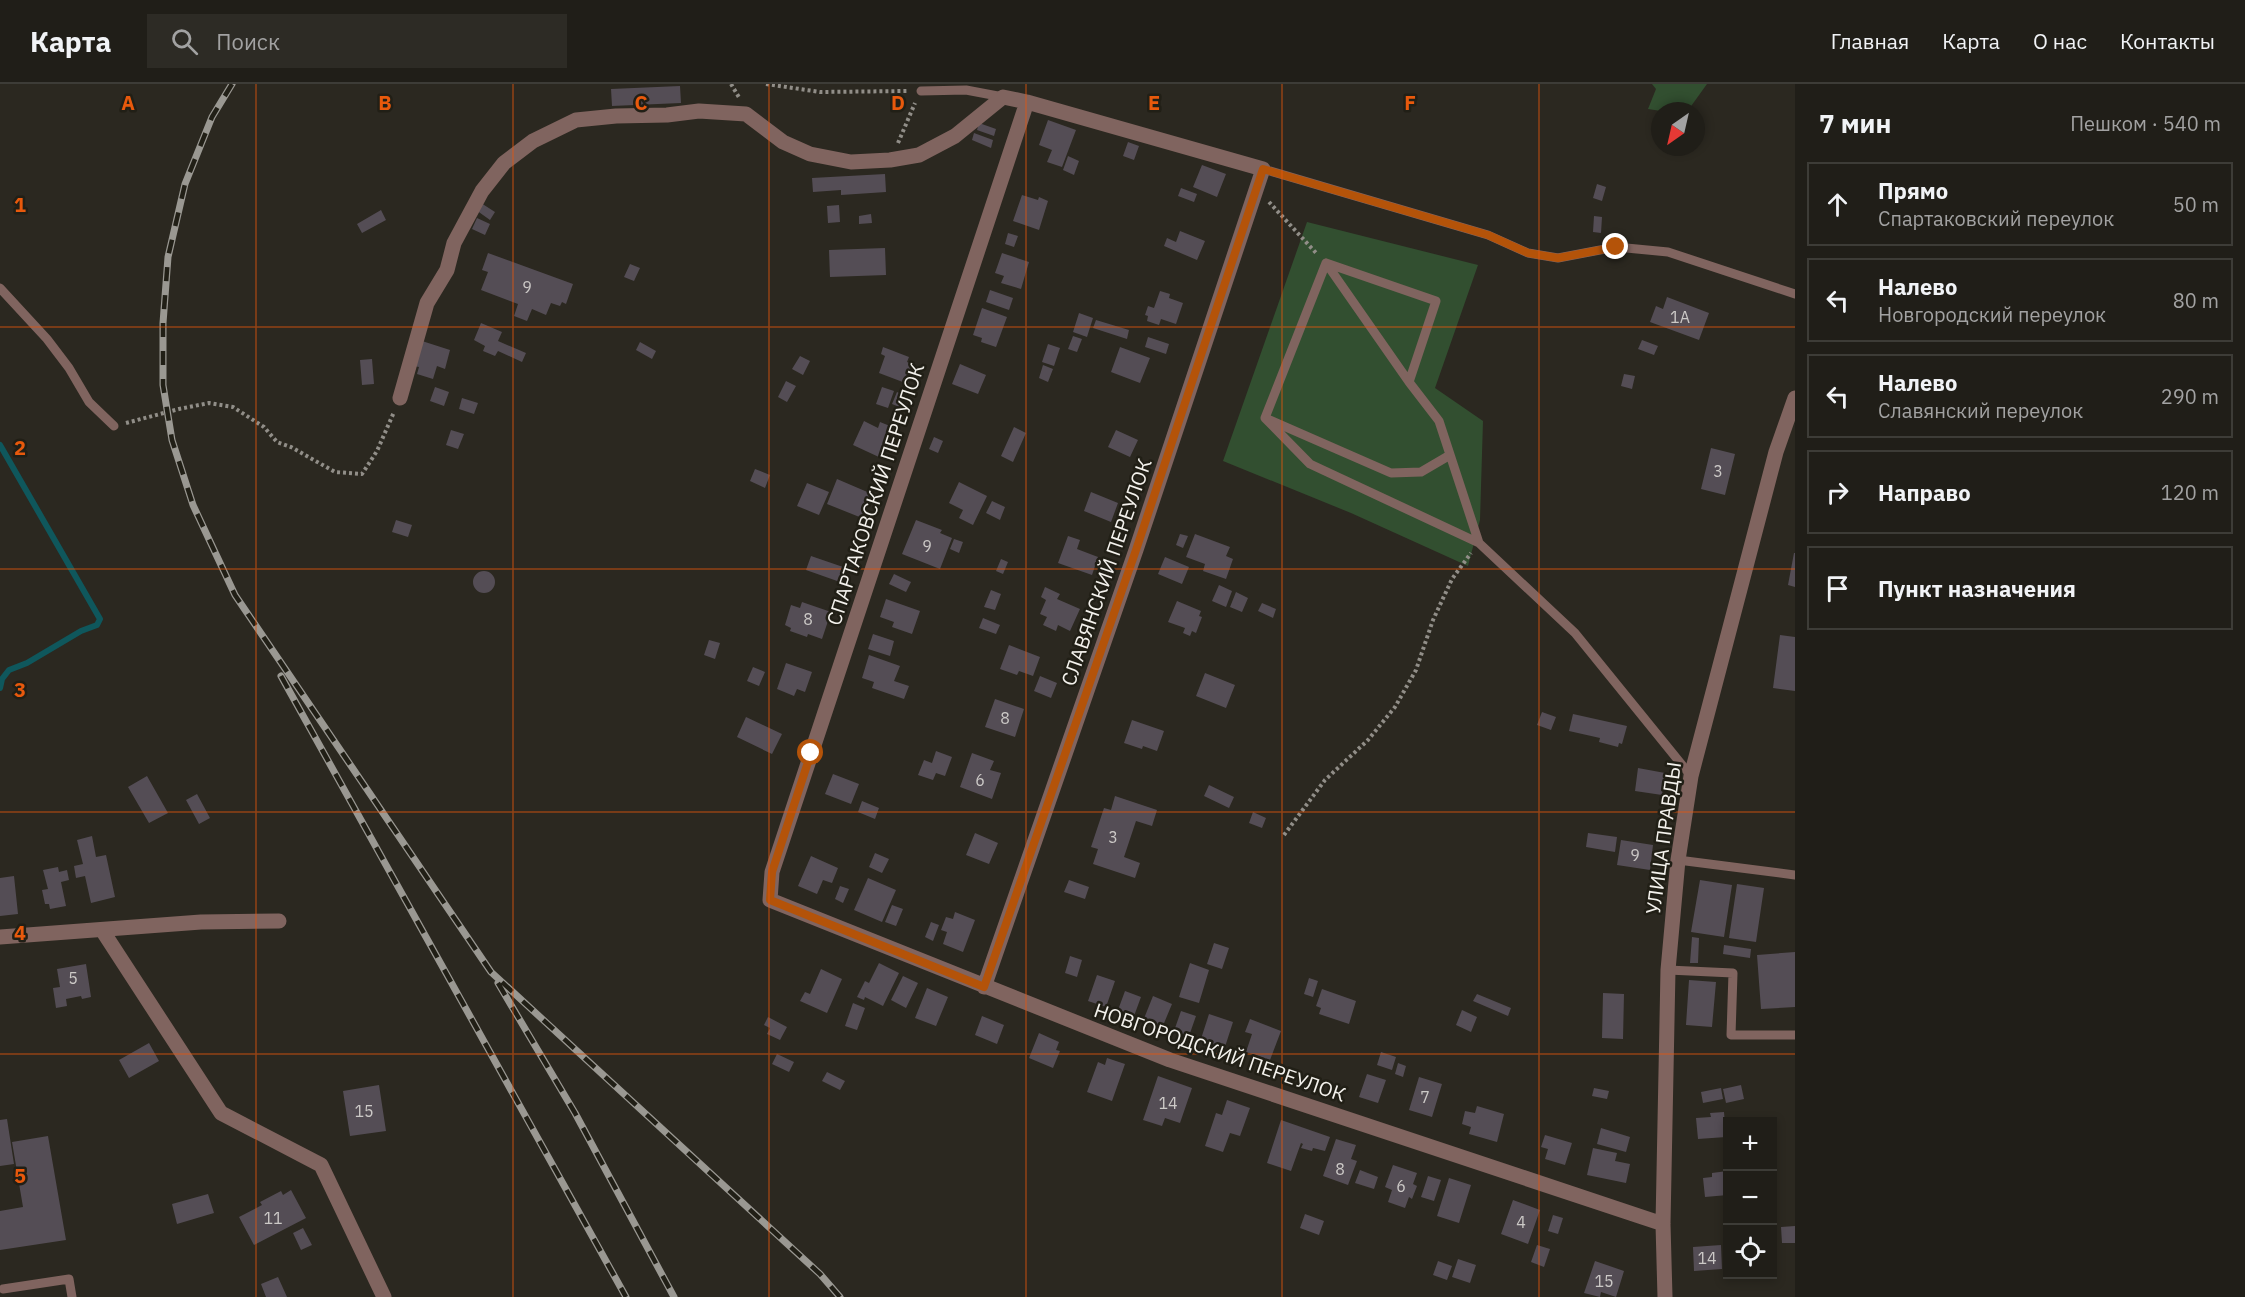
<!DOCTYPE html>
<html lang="ru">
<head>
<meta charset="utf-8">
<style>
  :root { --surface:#201e18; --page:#2d2b25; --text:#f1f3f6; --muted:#a2a2a2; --line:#3d3c37 }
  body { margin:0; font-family:"IBM Plex Sans",sans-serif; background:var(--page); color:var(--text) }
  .controls { position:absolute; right:18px; bottom:18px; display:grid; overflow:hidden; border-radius:0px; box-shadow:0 3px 9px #0003 }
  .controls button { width:54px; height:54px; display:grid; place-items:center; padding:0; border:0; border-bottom:2px solid var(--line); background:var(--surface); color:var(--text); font:30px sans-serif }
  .compass { position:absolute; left:1651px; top:18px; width:54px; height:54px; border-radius:50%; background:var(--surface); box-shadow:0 3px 9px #0003; rotate:214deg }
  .stop { position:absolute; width:18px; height:18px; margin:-14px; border:4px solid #b45309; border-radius:50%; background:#fff }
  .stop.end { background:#b45309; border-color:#fff; box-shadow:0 2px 6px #0008 }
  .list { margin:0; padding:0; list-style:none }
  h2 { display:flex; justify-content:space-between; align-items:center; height:78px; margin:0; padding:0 24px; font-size:26px }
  h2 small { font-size:20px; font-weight:400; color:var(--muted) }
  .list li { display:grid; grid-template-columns:39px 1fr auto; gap:18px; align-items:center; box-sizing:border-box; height:84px; margin:0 12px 12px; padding:0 12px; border:2px solid var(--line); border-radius:0px }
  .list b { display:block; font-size:22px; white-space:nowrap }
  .list p { margin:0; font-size:20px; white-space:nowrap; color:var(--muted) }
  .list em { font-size:20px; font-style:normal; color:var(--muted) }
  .icon { flex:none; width:33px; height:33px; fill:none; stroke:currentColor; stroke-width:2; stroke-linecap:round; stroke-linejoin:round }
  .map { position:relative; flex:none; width:1795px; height:1213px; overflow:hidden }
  header { display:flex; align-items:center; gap:36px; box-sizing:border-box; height:84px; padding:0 30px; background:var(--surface); border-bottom:2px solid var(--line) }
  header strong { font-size:28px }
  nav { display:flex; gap:33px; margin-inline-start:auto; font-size:21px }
  .search { width:420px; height:54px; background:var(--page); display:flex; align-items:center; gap:15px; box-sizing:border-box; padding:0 21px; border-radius:0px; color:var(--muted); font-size:22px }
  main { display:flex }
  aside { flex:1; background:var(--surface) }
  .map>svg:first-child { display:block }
  .green { fill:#324f30 }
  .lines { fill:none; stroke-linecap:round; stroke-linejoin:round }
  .stream { stroke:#0f575c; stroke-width:6 }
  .building { fill:#544d55 }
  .path { stroke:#918e88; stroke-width:4; stroke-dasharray:3 3; stroke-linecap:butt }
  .lane { stroke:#80645f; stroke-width:9 }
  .street { stroke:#80645f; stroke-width:15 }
  .rail-casing { stroke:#9a9892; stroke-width:7 }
  .rail { stroke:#211f16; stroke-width:4.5; stroke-dasharray:14; stroke-linecap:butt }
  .route { stroke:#b45309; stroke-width:8 }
  .grid { fill:none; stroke:#e8590c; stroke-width:1.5; stroke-opacity:0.55 }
  .labels { text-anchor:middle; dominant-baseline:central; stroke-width:5; stroke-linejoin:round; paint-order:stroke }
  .number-label { font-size:16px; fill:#ccc9c7 }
  .street-label { font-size:20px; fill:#f4f2ed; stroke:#211f16 }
  .grid-label { font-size:20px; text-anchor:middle; font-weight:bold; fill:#e8590c; stroke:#211f16; stroke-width:5; stroke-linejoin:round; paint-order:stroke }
</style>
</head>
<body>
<header>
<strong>Карта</strong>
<div class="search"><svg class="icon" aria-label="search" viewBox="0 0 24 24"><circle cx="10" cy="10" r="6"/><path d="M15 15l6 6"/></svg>Поиск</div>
<nav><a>Главная</a><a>Карта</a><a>О нас</a><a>Контакты</a></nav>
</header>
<main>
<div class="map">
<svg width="1795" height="1213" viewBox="0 0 1795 1213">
  <rect width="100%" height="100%" fill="#2b2820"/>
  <!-- green -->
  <path class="green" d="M1652,0H1707L1689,25L1661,27L1648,25L1656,5Z
    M1307,138L1478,181L1435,304L1483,337L1480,436L1468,482L1351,429L1223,377Z"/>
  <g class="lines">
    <!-- stream -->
    <path class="stream" d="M0,361L100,535L97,541L81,547L27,579L9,586L2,595L0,604"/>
  </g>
  <!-- building -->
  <path class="building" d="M680,2L681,19L612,22L611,5Z
    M1048,36L1076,46L1062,83L1047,78L1052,66L1039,61Z
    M979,39L996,45L994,52L977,46Z
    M974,49L993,56L991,64L972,56Z
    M1128,58L1139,62L1134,76L1123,72Z
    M1068,72L1079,77L1074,91L1063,86Z
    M1202,81L1226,90L1217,113L1193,103Z
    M885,90L886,108L841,111V106L813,108L812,94Z
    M1597,100L1606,103L1602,117L1593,114Z
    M1181,104L1197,110L1194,118L1178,112Z
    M1022,111L1038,116L1039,113L1048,117L1039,146L1013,137Z
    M481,119L495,128L490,136L476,126Z
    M839,121L840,138L828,139L827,122Z
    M381,126L386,136L362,149L357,140Z
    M871,130L872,139L859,140V132Z
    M1594,132L1602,133L1601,149L1593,148Z
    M477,134L490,140L485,151L472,145Z
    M1180,147L1205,157L1197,176L1164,162L1167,154L1176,158Z
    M1008,149L1018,152L1014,163L1005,160Z
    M885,164L886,191L830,193L829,166Z
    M488,169L573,200L566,220L562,218L560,222L551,219L546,231L532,225L527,237L514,232L518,220L481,206L488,188L482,186Z
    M1002,169L1029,178L1021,205L1001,199L1004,192L995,189Z
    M630,180L640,184L634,197L624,193Z
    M990,206L1013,214L1009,226L986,218Z
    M1160,207L1170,210L1169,214L1183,219L1176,240L1161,235L1159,241L1147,237L1148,232L1145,231L1148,222L1154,224Z
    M1667,213L1709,229L1699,256L1650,238L1656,222L1663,225Z
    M982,224L1007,233L996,263L981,258L982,254L973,251Z
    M1079,229L1093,234L1087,253L1073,248Z
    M1096,236L1129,246L1127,255L1093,244Z
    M481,239L502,248L498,257L526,269L522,278L498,267L495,272L483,267L485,262L474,256Z
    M1073,252L1082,255L1077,268L1068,265Z
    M1148,253L1169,260L1166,270L1145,263Z
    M1642,256L1658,262L1654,271L1638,265Z
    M422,257L450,266L445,285L437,282L433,295L417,290L419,283L414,282Z
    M640,258L656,267L652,275L636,266Z
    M1048,260L1060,264L1054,282L1042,278Z
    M883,263L909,273L907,278L915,281L908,300L879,289L885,272L881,270Z
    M1120,263L1150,274L1140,299L1111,288Z
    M800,272L810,277L803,291L792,285Z
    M372,275L374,300L362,301L360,276Z
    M960,280L986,291L978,310L952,300Z
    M1043,281L1053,285L1048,298L1039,294Z
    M1624,290L1635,292L1632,305L1621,302Z
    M786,297L796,302L787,318L778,313Z
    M435,303L449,308L444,322L430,317Z
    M882,303L894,307L888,324L876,320Z
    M897,308L906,312L902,324L892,320Z
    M462,314L478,319L474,330L459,325Z
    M864,337L878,344L880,338L895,344L881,374L853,361Z
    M1014,343L1026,349L1013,378L1001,372Z
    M451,346L464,350L458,365L446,361Z
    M1116,346L1138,356L1130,373L1108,363Z
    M934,353L943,357L938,369L929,365Z
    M1711,364L1735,370L1725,411L1701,405Z
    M755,385L770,391L765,404L750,397Z
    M837,395L872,410L862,434L827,420Z
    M959,398L987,412L973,441L959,434L963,426L949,419Z
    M807,399L829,408L819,431L797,422Z
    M1091,408L1118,419L1111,438L1084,427Z
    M992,417L1005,423L1000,436L986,429Z
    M396,436L412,441L408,453L392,448Z
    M916,436L942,446L940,449L952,454L940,485L902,470Z
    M1180,450L1188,452L1183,464L1176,461Z
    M1195,450L1230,463L1226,472L1233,475L1226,495L1203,487L1205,480L1186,473Z
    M1068,452L1080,456L1077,465L1098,473L1092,491L1058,479Z
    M954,455L963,458L959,469L950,465Z
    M1794,469H1795V503L1788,501Z
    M811,472L846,484L840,498L806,486Z
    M1165,473L1189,483L1182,500L1158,490Z
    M1001,475L1008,478L1003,490L996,487Z
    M473 498a11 11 0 1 1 22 0a11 11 0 1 1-22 0Z
    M894,490L911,498L906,508L889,500Z
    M1219,501L1232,507L1226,523L1212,517Z
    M1045,503L1060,510L1057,515L1080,525L1070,547L1058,541L1056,547L1043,541L1047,533L1040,530L1046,516L1041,513Z
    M991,506L1001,510L995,526L984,523Z
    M1236,508L1248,514L1242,528L1230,523Z
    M886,515L920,527L912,550L892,543L894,538L880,533Z
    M1177,517L1201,527L1199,532L1202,533L1196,549L1192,547L1190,552L1183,549L1185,544L1168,538Z
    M802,518L831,528L822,555L808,550L807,553L790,547L791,544L785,541L791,521L800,524Z
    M1262,519L1276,525L1273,534L1258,527Z
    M983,534L1000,541L996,550L979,544Z
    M873,550L894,557L890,572L868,565Z
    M1780,551L1795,553V607L1773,604Z
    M709,556L720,559L715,575L704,571Z
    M1009,561L1040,573L1033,592L1019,587L1017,591L1000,585Z
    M869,571L900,582L894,597L909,602L904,615L872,604L874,598L862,594Z
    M786,579L812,588L805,608L797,605L794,612L777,605Z
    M753,583L765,588L759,602L747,597Z
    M1205,589L1235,601L1226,624L1196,612Z
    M1040,592L1057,599L1051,614L1034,607Z
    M995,615L1024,625L1015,653L985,643Z
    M1542,628L1556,633L1551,646L1537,641Z
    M1573,630L1627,642L1622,660L1619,659L1618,663L1599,658L1600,654L1569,647Z
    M746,633L782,650L772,670L737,653Z
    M1132,636L1164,647L1157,667L1143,662L1142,665L1124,659Z
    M936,667L952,673L945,692L936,689L933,696L918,691L924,676L932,679Z
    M972,669L994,677L990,686L1001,689L992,715L960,703Z
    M1638,684L1665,689L1662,711L1635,707Z
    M833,690L859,700L851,720L825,710Z
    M147,692L168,729L149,739L128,703Z
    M1209,701L1234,713L1229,724L1204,712Z
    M197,710L210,734L199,740L186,716Z
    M1115,712L1157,726L1152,742L1136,737L1124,773L1140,779L1135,794L1093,780L1098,765L1091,763L1104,724L1111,726Z
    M862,717L879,724L875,735L858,728Z
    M1253,728L1266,734L1262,744L1249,739Z
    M975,749L998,759L989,780L966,771Z
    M1588,749L1617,753L1615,768L1586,763Z
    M92,752L96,773L106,771L115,813L91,819L85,792L76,794L74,782L83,780L77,756Z
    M1621,756L1653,761L1650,786L1617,781Z
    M875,769L889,775L882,789L869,783Z
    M811,772L838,784L832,799L823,796L817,810L798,802Z
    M58,783L59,788L67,786L69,796L61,798L66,822L50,825L49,820H45L42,806L48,805L43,786Z
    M14,792L18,830L0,832V794Z
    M868,794L896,806L882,838L854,826Z
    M1069,796L1089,803L1085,815L1064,808Z
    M1700,796L1732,801L1724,853L1691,848Z
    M1737,800L1764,804L1756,858L1729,854Z
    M840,802L849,805L843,819L835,815Z
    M892,821L903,825L896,842L885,838Z
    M955,828L975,836L963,868L943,860L947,848L941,846L946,833L953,835Z
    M931,838L939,841L933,857L925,853Z
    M1692,853L1699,854L1698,879H1690Z
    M1214,859L1229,864L1222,885L1207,880Z
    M1724,861L1751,865L1750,874L1723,870Z
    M1795,868V923L1761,925L1757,871Z
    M1070,872L1082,876L1077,893L1065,889Z
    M879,879L899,889L883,922L865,913L864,916L857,913L865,897L869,899Z
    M1190,879L1209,886L1199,919L1179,913Z
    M86,880L91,913L82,915L81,912L66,915L67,922L56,924L53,904L60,903L57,885Z
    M821,885L842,895L827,929L800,917L805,908L810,910Z
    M1097,891L1115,897L1106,923L1088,917Z
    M903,892L918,899L906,924L891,916Z
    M1309,894L1318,897L1313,913L1304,910Z
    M1689,896L1716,898L1712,943L1686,941Z
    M927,904L948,913L936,942L915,934Z
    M1322,905L1356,917L1349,940L1319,930L1321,924L1316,922Z
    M1125,907L1141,913L1134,932L1118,926Z
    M1603,909L1624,910L1623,955L1602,954Z
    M1477,910L1511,924L1508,932L1473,917Z
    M1153,912L1172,920L1162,944L1143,937Z
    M853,919L865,924L857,946L845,942Z
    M1462,926L1477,933L1471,948L1456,941Z
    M1181,927L1196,932L1189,952L1174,947Z
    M1209,930L1233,938L1224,966L1200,958Z
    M982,932L1004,941L997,960L975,951Z
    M768,933L787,943L780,956L767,950L770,944L764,941Z
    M1250,935L1281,947L1270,976L1246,968L1252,950L1245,948Z
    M1039,949L1059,958L1056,966L1060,967L1053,984L1029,974Z
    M149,959L159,977L129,994L119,976Z
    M1381,968L1396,973L1392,986L1377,981Z
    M777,970L794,978L789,988L772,980Z
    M1107,974L1125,980L1112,1017L1087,1008L1098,978L1105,981Z
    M1398,979L1406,982L1403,993L1395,990Z
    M827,988L845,997L840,1006L822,997Z
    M1367,990L1386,996L1378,1019L1359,1013Z
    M1158,992L1192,1004L1180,1039L1165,1034L1162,1042L1143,1036Z
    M1419,993L1442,1000L1432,1033L1409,1026Z
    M379,1001L386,1047L350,1052L343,1007Z
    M1741,1001L1744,1015L1726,1019L1723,1005Z
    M1594,1004L1609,1007L1607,1015L1592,1012Z
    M1721,1004L1723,1015L1703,1019L1701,1008Z
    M1227,1016L1250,1024L1240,1052L1230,1049L1223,1068L1205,1062L1216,1029L1222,1031Z
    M1477,1022L1504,1030L1497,1058L1469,1050L1471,1043L1462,1040L1465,1027L1475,1029Z
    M1724,1028L1726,1053L1698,1055L1696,1034L1711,1033L1710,1029Z
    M7,1035L14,1080L0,1082V1036Z
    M1281,1036L1330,1053L1325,1067L1313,1064L1312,1067L1301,1064L1303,1060L1301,1059L1291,1087L1267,1079Z
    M1601,1044L1630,1053L1626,1068L1597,1060Z
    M1545,1051L1572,1059L1565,1081L1545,1075L1548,1065L1541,1063Z
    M48,1052L66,1156L0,1166V1127L23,1123L12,1058Z
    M1336,1055L1356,1061L1351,1075L1357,1077L1348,1101L1323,1092Z
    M1593,1064L1617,1069L1615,1077L1630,1080L1626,1099L1587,1091Z
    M1393,1081L1417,1089L1413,1100L1417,1102L1412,1115L1409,1113L1405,1124L1388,1118L1392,1106L1385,1103Z
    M1360,1086L1378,1093L1374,1105L1355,1099Z
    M1727,1087L1728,1111L1705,1113L1703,1094L1712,1093V1089Z
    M1428,1092L1441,1096L1434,1117L1421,1113Z
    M1449,1094L1471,1101L1459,1139L1437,1132Z
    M291,1106L306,1134L254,1161L239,1133L262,1121L260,1118L281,1107L283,1111Z
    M208,1110L214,1129L177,1140L172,1120Z
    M1513,1116L1540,1126L1528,1160L1501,1150Z
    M1305,1130L1324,1137L1319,1151L1300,1144Z
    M1553,1131L1563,1134L1558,1150L1548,1147Z
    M1795,1142V1159H1782L1781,1143Z
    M303,1144L312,1161L301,1166L293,1149Z
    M1537,1161L1550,1165L1544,1183L1531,1178Z
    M1721,1161L1722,1185L1694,1187L1693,1163Z
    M1458,1175L1476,1181L1470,1199L1452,1193Z
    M1438,1177L1452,1182L1447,1196L1433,1191Z
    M1595,1177L1624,1187L1616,1213L1601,1208L1600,1213L1584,1209Z
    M278,1193L287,1213H266L261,1200Z"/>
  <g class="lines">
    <!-- path -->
    <path class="path" d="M731,0L740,15
      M766,0L820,8L908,7
      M898,59L915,19
      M1269,118L1317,170
      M126,339L179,325L209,319L233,323L264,343L277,358L291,363L335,388L362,390L377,367L394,328
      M1284,751L1325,696L1368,656L1395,623L1416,586L1433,536L1452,495L1471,469"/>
    <!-- lane -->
    <path class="lane" d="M921,7L966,6L1003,13
      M1263,85L1488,151L1528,169L1558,174L1616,163L1668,168L1795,210
      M1326,179L1409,298
      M0,204L47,255L69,284L89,318L114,342
      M1265,334L1310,380L1479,459L1575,549L1691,692
      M1265,334L1326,179L1436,217L1409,298L1439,337L1479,459
      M1270,336L1391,389L1421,388L1450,371
      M1678,776L1795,791
      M1668,886L1733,889L1731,951H1795
      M3,1205L69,1195L72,1213"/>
    <!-- street -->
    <path class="street" d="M1027,18L772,788L770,816L1170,976L1663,1140
      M400,314L427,219L447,186L454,159L482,107L504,79L533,57L576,36L616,32L667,31L699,27L746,30L783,58L810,70L851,78L890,76L919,71L955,52L1003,13L1027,18L1263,85L1136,466L984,903
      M102,846L221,1029L321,1081L384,1213
      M0,853L201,838L279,837
      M1665,1213L1663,1140L1668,886L1678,776L1691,692L1776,368L1795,314"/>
    <defs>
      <path id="rail" d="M232,0L212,33L185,100L168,173L163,239V301L172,356L193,421L235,511L491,888L820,1190L840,1213
        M281,592L626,1213
        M498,899L575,1029L674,1213"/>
    </defs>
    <!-- rail casing -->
    <use href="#rail" class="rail-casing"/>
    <!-- rail -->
    <use href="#rail" class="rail"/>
  </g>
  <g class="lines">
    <!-- route -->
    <path class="route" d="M811,669L772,788L770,816L984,903L1136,466L1263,85L1488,151L1528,169L1558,174L1616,163"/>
  </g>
  <!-- grid -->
  <path class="grid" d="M256,0V1213M513,0V1213M769,0V1213M1026,0V1213M1282,0V1213M1539,0V1213M0,243H1795M0,485H1795M0,728H1795M0,970H1795"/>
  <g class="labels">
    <!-- number labels -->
    <g class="number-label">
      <text x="527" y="203">9</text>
      <text x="1680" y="233">1А</text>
      <text x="1718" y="387">3</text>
      <text x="927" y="462">9</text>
      <text x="808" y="535">8</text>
      <text x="1005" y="634">8</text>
      <text x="980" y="696">6</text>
      <text x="1113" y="753">3</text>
      <text x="1635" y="771">9</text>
      <text x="73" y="894">5</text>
      <text x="1425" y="1013">7</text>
      <text x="1168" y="1019">14</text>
      <text x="364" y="1027">15</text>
      <text x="1340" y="1085">8</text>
      <text x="1401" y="1102">6</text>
      <text x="273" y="1134">11</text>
      <text x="1521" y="1138">4</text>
      <text x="1707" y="1174">14</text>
      <text x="1604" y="1197">15</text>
    </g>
    <!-- street labels -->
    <g class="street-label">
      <text transform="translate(875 410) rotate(-72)">СПАРТАКОВСКИЙ ПЕРЕУЛОК</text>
      <text transform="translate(1106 488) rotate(-71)">СЛАВЯНСКИЙ ПЕРЕУЛОК</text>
      <text transform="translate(1663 754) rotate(-82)">УЛИЦА ПРАВДЫ</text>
      <text transform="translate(1220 968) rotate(19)">НОВГОРОДСКИЙ ПЕРЕУЛОК</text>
    </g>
  </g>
  <g class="grid-label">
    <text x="128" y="26">A</text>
    <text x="385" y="26">B</text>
    <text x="641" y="26">C</text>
    <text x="898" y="26">D</text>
    <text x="1154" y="26">E</text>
    <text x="1410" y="26">F</text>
    <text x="20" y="128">1</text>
    <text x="20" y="371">2</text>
    <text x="20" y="613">3</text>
    <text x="20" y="856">4</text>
    <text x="20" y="1099">5</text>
  </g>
</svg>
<div class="controls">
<button>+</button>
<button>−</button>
<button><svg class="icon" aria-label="locate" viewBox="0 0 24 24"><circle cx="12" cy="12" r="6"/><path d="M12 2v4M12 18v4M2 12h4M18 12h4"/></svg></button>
</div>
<svg class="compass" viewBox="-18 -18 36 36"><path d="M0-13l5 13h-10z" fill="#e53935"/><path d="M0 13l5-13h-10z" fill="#a2a2a2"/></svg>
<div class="stop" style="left:811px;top:669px"></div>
<div class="stop end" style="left:1616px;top:163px"></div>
</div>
<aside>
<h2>7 мин<small>Пешком · 540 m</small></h2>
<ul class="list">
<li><svg class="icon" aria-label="ahead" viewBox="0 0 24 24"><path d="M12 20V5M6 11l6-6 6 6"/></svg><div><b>Прямо</b><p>Спартаковский переулок</p></div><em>50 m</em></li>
<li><svg class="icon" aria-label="left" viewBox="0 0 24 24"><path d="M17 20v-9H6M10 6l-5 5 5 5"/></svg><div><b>Налево</b><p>Новгородский переулок</p></div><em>80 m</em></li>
<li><svg class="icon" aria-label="left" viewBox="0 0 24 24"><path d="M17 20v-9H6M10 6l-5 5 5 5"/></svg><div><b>Налево</b><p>Славянский переулок</p></div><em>290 m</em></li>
<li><svg class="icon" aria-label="right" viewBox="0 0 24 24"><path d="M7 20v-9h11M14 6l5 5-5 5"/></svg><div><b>Направо</b></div><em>120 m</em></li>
<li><svg class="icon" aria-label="arrive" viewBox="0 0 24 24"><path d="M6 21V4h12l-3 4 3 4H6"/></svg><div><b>Пункт назначения</b></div></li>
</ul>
</aside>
</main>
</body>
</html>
